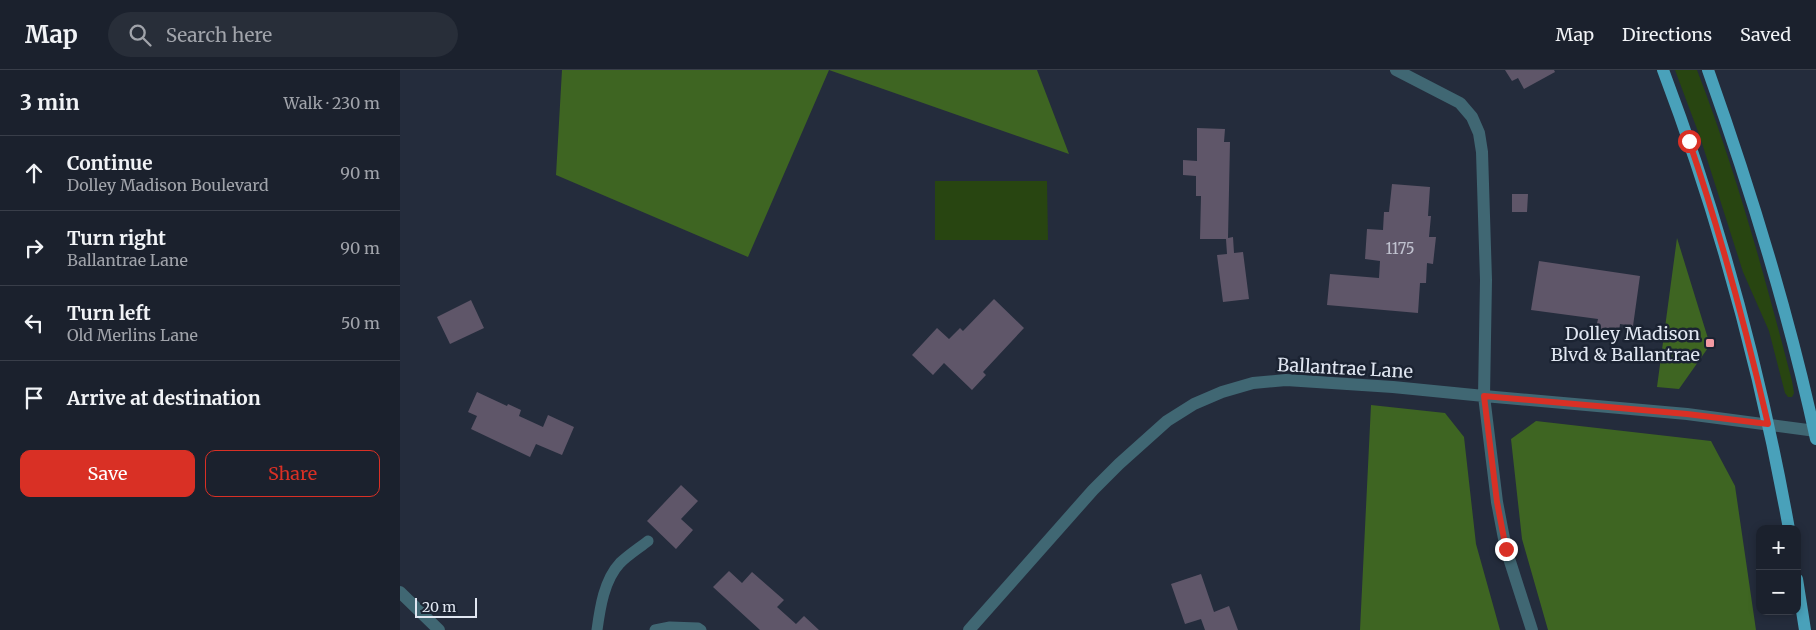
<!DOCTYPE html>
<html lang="en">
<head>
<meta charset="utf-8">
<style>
  :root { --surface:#1b212d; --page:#282e39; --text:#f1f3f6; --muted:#a0a3aa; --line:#393e49; --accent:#d93025 }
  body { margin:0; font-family:Merriweather,serif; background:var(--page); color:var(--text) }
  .controls { position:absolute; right:15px; bottom:15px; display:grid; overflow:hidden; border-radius:10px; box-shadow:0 2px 8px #0003 }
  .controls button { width:45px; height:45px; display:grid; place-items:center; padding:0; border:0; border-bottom:1px solid var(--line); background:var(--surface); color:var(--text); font:25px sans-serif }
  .scale { position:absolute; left:15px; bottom:12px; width:62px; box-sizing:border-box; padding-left:5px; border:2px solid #e0e6f1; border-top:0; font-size:14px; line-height:18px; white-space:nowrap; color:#e0e6f1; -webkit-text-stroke:4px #1b2332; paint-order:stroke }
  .stop { position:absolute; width:15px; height:15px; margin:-11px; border:4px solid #d93025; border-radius:50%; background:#fff }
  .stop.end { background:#d93025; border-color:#fff; box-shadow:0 1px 5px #0008 }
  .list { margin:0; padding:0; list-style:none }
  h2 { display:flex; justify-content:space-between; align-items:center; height:65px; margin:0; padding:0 20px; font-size:21px }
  h2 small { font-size:16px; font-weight:400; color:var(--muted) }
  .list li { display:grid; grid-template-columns:32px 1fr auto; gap:15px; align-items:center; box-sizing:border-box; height:75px; padding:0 20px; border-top:1px solid var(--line) }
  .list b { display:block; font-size:19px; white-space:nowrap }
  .list p { margin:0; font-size:16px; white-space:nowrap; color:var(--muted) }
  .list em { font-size:16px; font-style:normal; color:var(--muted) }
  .actions { display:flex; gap:10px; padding:15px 20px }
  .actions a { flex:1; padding:11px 0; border:1px solid var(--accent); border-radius:10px; text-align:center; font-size:18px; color:var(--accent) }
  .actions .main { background:var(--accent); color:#fff }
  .icon { flex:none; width:28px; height:28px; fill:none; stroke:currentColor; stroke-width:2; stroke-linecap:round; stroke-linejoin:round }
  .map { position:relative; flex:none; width:1416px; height:560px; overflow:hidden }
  header { display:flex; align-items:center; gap:30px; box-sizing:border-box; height:70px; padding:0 25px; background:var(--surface); border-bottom:1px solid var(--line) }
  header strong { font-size:24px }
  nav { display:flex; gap:28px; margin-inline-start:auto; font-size:18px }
  .search { width:350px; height:45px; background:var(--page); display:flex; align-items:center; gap:12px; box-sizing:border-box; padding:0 18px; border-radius:28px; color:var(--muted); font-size:19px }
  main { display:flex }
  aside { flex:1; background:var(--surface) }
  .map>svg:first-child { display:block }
  .green { fill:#284511 }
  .forest { fill:#3e6522 }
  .building { fill:#5f5669 }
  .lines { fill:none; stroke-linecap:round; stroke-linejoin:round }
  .lane { stroke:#406773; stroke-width:11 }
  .street { stroke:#406773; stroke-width:12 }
  .primary { stroke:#49a1ba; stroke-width:12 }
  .route { stroke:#d93025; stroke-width:6 }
  .poi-dot { fill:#f49aa2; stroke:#1b2332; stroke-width:2 }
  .labels { text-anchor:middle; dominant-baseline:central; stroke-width:5; stroke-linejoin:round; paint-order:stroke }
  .number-label { font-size:15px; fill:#c0c2cf }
  .poi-label { font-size:18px; fill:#e0e6f1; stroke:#1b2332; text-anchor:end }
  .street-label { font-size:18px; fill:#e0e6f1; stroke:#1b2332 }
</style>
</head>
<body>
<header>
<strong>Map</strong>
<div class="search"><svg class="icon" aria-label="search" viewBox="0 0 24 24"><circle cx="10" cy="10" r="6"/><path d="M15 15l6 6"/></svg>Search here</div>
<nav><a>Map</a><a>Directions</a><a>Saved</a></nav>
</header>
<main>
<aside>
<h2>3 min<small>Walk · 230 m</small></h2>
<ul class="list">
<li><svg class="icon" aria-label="ahead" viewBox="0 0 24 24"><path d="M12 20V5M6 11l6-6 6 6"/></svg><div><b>Continue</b><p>Dolley Madison Boulevard</p></div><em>90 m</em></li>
<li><svg class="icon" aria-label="right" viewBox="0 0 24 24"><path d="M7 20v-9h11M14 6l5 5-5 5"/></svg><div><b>Turn right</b><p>Ballantrae Lane</p></div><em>90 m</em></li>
<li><svg class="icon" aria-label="left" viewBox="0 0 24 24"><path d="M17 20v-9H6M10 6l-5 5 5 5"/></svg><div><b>Turn left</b><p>Old Merlins Lane</p></div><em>50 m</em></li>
<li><svg class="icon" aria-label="arrive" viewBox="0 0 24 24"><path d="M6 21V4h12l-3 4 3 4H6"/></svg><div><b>Arrive at destination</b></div></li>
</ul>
<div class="actions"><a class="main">Save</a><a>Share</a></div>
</aside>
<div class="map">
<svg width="1416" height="560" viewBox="0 0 1416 560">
  <rect width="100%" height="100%" fill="#242c3c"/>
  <!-- green -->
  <path class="green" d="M1275,0H1297C1336,101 1365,207 1392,311L1394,323L1392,327H1388L1385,323L1369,261L1343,202L1300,67Z
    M535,111H647L648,170H535Z"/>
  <!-- forest -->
  <path class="forest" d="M162,0H637L669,84L429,0L348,187L156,105Z
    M1277,168L1310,275L1279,319L1257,317Z
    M971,335L1045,343L1064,367L1076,474L1100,560H960Z
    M1136,351L1311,371L1335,416L1356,560H1148L1122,469L1111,369Z"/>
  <!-- building -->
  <path class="building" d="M1105,0H1154L1155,2L1124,19L1118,8L1112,11Z
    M797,58L825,59L824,72H830L828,168L833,167L834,183L843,182L849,229L823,232L817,185L827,184L826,169H800L801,126H796V106L783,105V90L797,91Z
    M992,114L1030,117L1028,146H1031L1029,167H1036L1033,194L1027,193L1026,213H1020L1018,243L927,235L930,204L979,208L980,191L965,189L967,159L983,160L984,142H989Z
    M1112,124H1128L1127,142H1112Z
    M1139,191L1240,206L1233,256L1220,254L1219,262L1196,258L1198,249L1131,240Z
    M594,229L624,258L583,302L586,305L572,320L544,293L533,305L512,285L537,258L549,269L560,258L563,261Z
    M71,230L84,258L50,274L37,247Z
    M77,322L107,336L108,334L121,340L119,346L143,357L148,345L174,357L162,385L136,374L130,387L71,359L77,346L68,342Z
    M281,415L298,431L281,449L293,460L276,479L247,451Z
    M329,501L342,513L352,502L384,530L377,537L396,554L404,546L419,560H360L313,517Z
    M801,504L814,542L829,536L838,560H805L801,549L785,554L771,514Z"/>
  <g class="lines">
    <!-- lane -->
    <path class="lane" d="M197,560C200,538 204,510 220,493C228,485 239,478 248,471
      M255,560L270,557L298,558L301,560"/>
    <!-- street -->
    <path class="street" d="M996,0L1060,33L1072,47L1079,63L1082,82L1086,210L1084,326L1097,432L1106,479L1132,560
      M0,522L39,560
      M569,560L693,420L719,394L767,351L794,334L822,322L853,313L886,310L993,317L1084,326L1287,344L1416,361"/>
    <!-- primary -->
    <path class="primary" d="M1263,0C1319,148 1361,303 1389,459
      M1308,0C1351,121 1389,244 1416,369
      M1397,509L1405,560"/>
  </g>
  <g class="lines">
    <!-- route -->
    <path class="route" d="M1106,479L1097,432L1084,326L1287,344L1368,354C1346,259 1321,164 1289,71"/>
  </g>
  <!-- markers -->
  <rect class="poi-dot" x="1305" y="268" width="10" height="10" rx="2.5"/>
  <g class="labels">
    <!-- number labels -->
    <g class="number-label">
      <text x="1000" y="178">1175</text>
    </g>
    <!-- poi labels -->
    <g class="poi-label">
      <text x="1300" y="263">Dolley Madison<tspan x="1300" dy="21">Blvd &amp; Ballantrae</tspan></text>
    </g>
    <!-- street labels -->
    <g class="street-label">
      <text transform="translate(945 298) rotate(3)">Ballantrae Lane</text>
    </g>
  </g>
</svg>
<div class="controls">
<button>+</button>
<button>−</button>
</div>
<div class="scale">20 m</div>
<div class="stop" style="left:1289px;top:71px"></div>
<div class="stop end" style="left:1106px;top:479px"></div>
</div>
</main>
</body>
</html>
